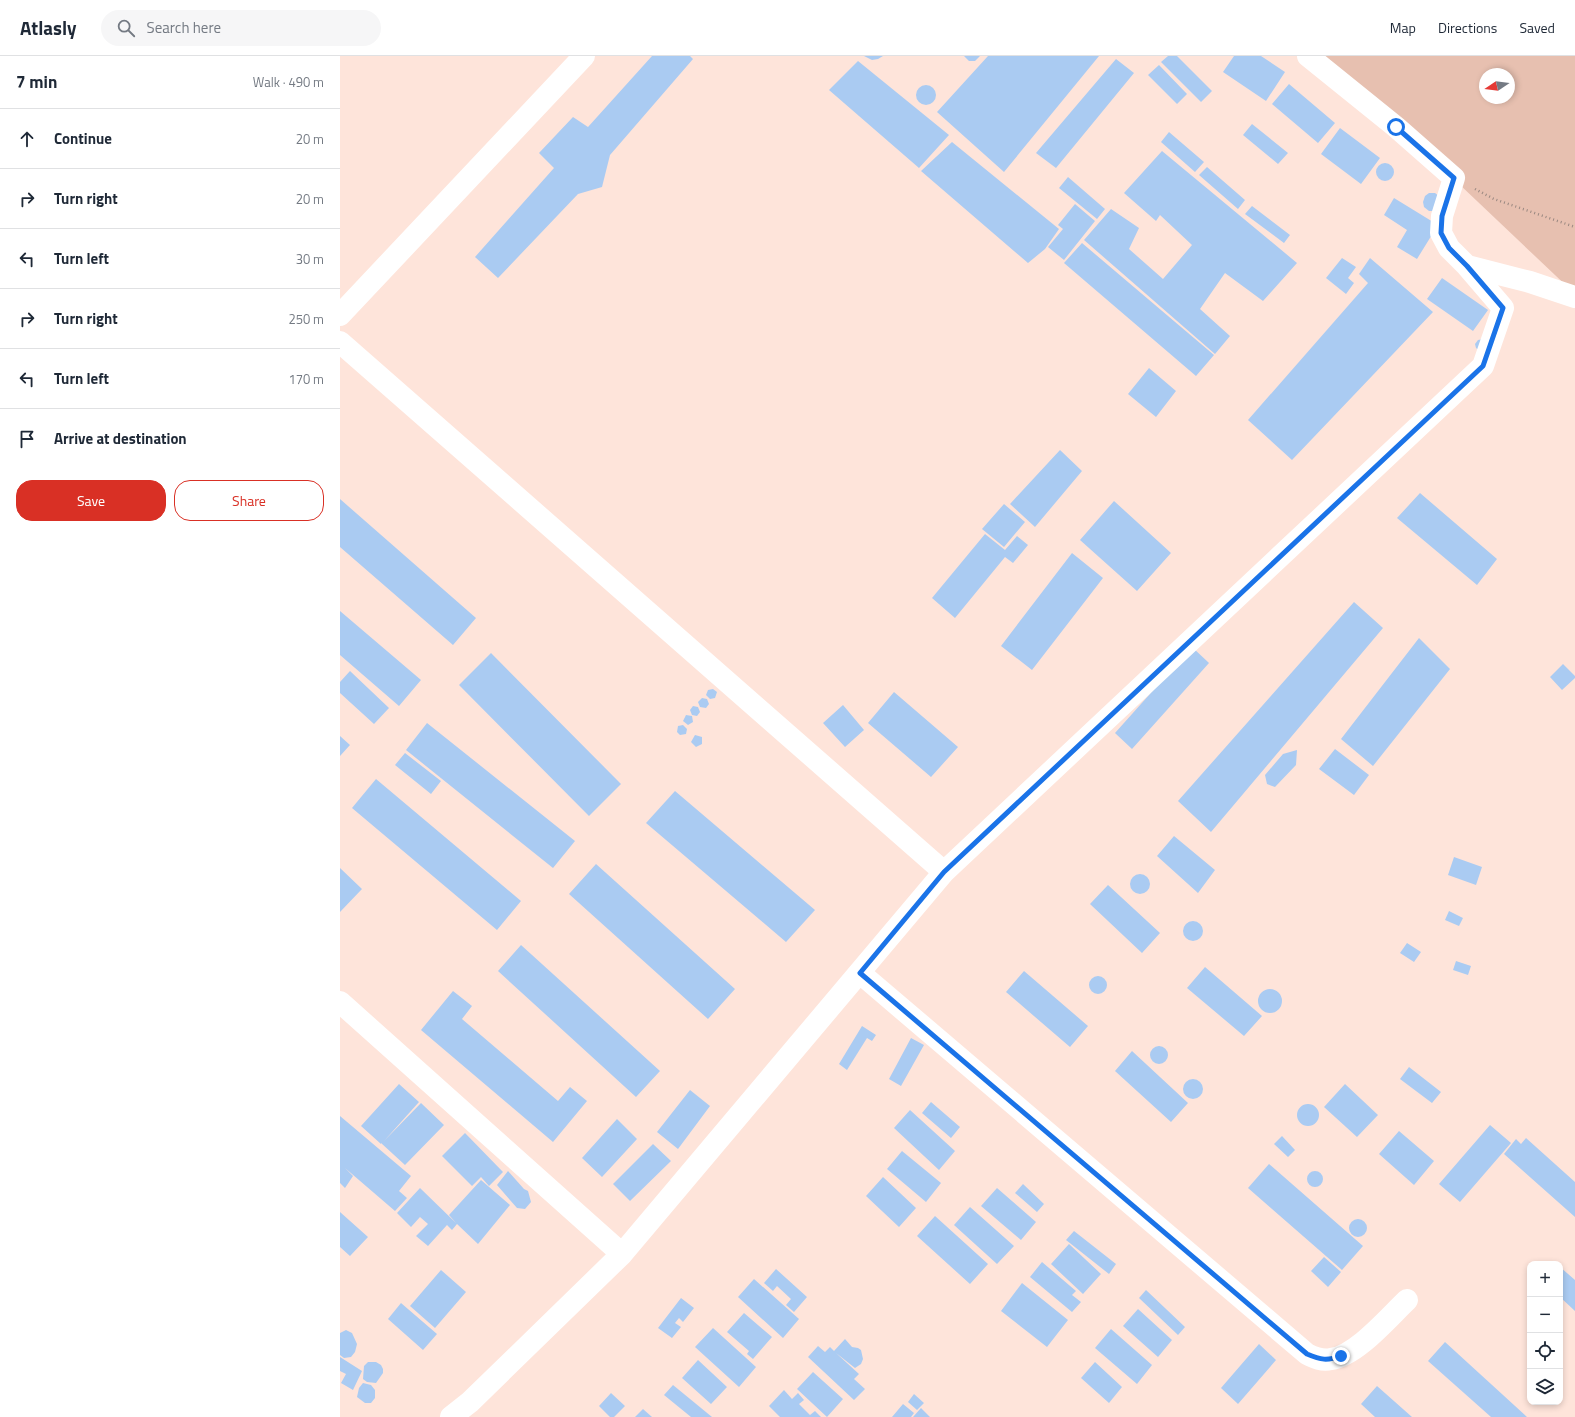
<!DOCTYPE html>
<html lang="en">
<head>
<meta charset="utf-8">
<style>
  :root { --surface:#fff; --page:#f6f6f7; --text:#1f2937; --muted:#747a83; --line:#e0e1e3; --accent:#d93025 }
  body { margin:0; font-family:"Titillium Web",sans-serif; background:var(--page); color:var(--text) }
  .controls { position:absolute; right:12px; bottom:12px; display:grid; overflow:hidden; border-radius:8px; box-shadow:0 2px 6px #0003 }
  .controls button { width:36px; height:36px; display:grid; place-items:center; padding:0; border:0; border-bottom:1px solid var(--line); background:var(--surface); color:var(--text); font:20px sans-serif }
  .compass { position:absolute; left:1139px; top:12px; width:36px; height:36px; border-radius:50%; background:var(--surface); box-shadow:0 2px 6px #0003; rotate:257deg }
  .stop { position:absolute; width:12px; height:12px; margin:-9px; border:3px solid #1a73e8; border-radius:50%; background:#fff }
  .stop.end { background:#1a73e8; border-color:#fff; box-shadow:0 1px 4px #0008 }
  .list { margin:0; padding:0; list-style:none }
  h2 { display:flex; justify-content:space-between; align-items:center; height:52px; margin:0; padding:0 16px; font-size:17px }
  h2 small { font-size:13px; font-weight:400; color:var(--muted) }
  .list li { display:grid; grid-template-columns:26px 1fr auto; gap:12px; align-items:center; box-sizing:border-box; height:60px; padding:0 16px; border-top:1px solid var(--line) }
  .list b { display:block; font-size:15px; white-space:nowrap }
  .list em { font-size:13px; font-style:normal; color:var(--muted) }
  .actions { display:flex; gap:8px; padding:12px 16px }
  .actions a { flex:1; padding:9px 0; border:1px solid var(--accent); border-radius:16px; text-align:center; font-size:14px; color:var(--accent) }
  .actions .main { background:var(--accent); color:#fff }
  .icon { flex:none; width:22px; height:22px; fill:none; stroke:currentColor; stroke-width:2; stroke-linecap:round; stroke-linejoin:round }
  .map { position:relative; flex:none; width:1235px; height:1361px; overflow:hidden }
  header { display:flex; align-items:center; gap:24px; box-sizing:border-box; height:56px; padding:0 20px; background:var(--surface); border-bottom:1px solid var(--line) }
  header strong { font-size:19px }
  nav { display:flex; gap:22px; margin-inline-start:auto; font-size:14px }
  .search { width:280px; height:36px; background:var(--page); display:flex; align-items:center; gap:10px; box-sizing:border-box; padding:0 14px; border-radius:22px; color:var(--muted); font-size:15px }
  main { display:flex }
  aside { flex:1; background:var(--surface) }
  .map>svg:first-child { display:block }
  .green { fill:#e7c0b0; fill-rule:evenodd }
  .building { fill:#aacbf2 }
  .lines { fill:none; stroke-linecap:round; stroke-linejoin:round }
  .path { stroke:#9a8881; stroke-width:2.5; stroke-dasharray:1 3; stroke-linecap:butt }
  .minor { stroke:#fff; stroke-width:22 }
  .route { stroke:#1a73e8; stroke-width:5 }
</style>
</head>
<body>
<header>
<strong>Atlasly</strong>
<div class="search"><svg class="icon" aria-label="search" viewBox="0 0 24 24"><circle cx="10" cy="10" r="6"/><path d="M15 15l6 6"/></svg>Search here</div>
<nav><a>Map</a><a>Directions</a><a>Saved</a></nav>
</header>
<main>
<aside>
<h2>7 min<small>Walk · 490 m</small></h2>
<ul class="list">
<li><svg class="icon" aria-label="ahead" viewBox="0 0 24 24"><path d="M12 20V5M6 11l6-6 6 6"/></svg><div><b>Continue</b></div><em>20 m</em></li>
<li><svg class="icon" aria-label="right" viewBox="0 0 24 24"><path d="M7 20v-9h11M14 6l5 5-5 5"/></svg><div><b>Turn right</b></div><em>20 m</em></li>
<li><svg class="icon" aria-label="left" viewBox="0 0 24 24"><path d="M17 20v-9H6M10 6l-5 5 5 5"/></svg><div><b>Turn left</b></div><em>30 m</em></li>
<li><svg class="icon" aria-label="right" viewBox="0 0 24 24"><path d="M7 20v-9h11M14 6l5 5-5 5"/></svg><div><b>Turn right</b></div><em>250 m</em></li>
<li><svg class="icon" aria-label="left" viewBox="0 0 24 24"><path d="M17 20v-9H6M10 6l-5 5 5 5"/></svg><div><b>Turn left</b></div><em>170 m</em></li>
<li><svg class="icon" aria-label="arrive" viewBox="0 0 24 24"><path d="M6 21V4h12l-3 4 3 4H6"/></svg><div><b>Arrive at destination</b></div></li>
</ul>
<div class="actions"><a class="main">Save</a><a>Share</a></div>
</aside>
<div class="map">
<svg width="1235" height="1361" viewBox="0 0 1235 1361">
  <rect width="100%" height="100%" fill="#fee4da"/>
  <!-- green -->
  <path class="green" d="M984,0H1235V238ZM1145,18H1169V42H1145Z"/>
  <!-- building -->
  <path class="building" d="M312,0H350L353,3L270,99L262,131L238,138L158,222L135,201L214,112L199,97L233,61L248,71Z
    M524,0H543L538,3L532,4Z
    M624,0H640L635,5H629Z
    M648,0H759L664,116L597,56Z
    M828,0H837L872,35L861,46L821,6Z
    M894,0H921L945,16L926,45L883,16Z
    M776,3L794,17L716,112L696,97Z
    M518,5L609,79L579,112L489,34Z
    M819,9L847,38L837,48L808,19Z
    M949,28L995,67L978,87L932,48Z
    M576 39a10 10 0 1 1 20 0a10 10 0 1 1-20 0Z
    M912,68L948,97L938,108L903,79Z
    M1000,72L1040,102L1021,128L981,98Z
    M829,76L864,106L855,116L821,86Z
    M612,86L719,173L705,193L688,207L581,115Z
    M822,95L957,207L923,245L885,217L860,253L890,280L875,298L744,184L771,153L799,172L789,193L823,223L852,189L820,159L816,165L784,137Z
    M1036 116a9 9 0 1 1 18 0a9 9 0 1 1-18 0Z
    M867,111L905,144L898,153L859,119Z
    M728,121L765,153L757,163L719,132Z
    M1089,137H1095L1100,141L1095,155H1089L1084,151L1083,146L1085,140Z
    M1054,142L1098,169L1077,203L1057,191L1067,174L1044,159Z
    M735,148L755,165L724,204L708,191L723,173L718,169Z
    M912,150L950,179L944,187L905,158Z
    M742,187L874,299L856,320L724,207Z
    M1002,202L1016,211L1008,222L1014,227L1006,238L986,222Z
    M1030,202L1093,256L952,404L908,364L1028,227L1019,218Z
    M1102,222L1148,254L1133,275L1087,243Z
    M1143,283L1140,295L1136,292L1135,288L1138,284Z
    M809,312L836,335L816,361L788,338Z
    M720,394L742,415L695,471L670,448Z
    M1080,437L1157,503L1137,529L1057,462Z
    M0,443L136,562L113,589L0,491Z
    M774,445L831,497L797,535L740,484Z
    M664,448L685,466L664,491L642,473Z
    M645,478L665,494L677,480L688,489L673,507L665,501L615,562L592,542Z
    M732,497L763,522L692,614L661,590Z
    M1014,546L1043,572L871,776L838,745Z
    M0,555L81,624L59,650L0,599Z
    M1079,582L1110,613L1033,710L1001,683Z
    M852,591L869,607L792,693L775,677Z
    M151,597L281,728L249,760L119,629Z
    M1223,608L1235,620V622L1222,634L1210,621Z
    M10,615L49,652L34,668L0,637V626Z
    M373,633L377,636L375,642L370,643L366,639L368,634Z
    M554,636L618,691L591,721L528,667Z
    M362,642L367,643L369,648L366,652L360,651L358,646Z
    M503,649L524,674L505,691L483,667Z
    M353,650L358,651L360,656L357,660L352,659L350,654Z
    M346,659L352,660L353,666L348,669L343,665Z
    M87,667L235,785L213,812L66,694Z
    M343,669L347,673L346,678L340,679L337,676L338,670Z
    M355,679L362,681V688L356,691L351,686Z
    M0,680L10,689L0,700Z
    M995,693L1029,719L1014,739L979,713Z
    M957,694L956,709L935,731L927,728L925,719L943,698Z
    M65,697L101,725L91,738L55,709Z
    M36,723L181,845L157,874L12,752Z
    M335,735L475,854L446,886L306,767Z
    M834,780L875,814L858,837L817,800Z
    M1114,801L1142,811L1136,829L1108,819Z
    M256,808L395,933L368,963L229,838Z
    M0,812L22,833L0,856Z
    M790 828a10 10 0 1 1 20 0a10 10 0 1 1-20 0Z
    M768,829L820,877L802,897L750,848Z
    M1109,855L1123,862L1119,870L1105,864Z
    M843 875a10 10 0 1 1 20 0a10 10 0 1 1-20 0Z
    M1067,887L1081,896L1074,906L1060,897Z
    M181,889L320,1015L296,1041L158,915Z
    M1116,905L1131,910L1128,919L1113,914Z
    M865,911L922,960L904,980L847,932Z
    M684,915L748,970L730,991L666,936Z
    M749 929a9 9 0 1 1 18 0a9 9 0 1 1-18 0Z
    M918 945a12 12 0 1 1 24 0a12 12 0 1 1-24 0Z
    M113,935L132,950L122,963L218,1045L230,1031L247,1045L213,1086L81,974Z
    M522,970L536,979L532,985L527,982L507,1014L499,1008Z
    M571,982L584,989L561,1030L549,1023Z
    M810 999a9 9 0 1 1 18 0a9 9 0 1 1-18 0Z
    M792,995L848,1047L831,1066L775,1015Z
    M1069,1011L1101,1036L1092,1047L1060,1023Z
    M843 1033a10 10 0 1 1 20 0a10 10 0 1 1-20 0Z
    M59,1028L79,1046L44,1085L81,1047L104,1069L65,1109L41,1087V1088L21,1070Z
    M1005,1028L1038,1059L1017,1081L984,1051Z
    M350,1034L370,1050L338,1093L317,1076Z
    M591,1046L620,1071L611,1082L582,1057Z
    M957 1059a11 11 0 1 1 22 0a11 11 0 1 1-22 0Z
    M570,1054L615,1095L599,1114L554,1072Z
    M0,1060L71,1120L59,1135L67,1142L55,1155L5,1112L13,1120L5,1132L0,1127Z
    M277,1063L297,1083L262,1121L242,1102Z
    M1150,1069L1171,1087L1120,1146L1099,1128Z
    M1059,1075L1094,1105L1074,1129L1039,1098Z
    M125,1077L163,1116L149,1130L141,1121L132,1130L102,1100Z
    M942,1080L955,1094L948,1101L934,1088Z
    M1186,1082L1235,1126V1161L1164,1098L1176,1083L1181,1088Z
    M313,1088L331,1105L290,1145L273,1128Z
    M562,1095L601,1127L586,1146L547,1113Z
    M929,1108L1023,1190L1002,1214L908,1132Z
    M967 1123a8 8 0 1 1 16 0a8 8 0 1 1-16 0Z
    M168,1115L184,1133L188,1135L191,1146L185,1153L177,1152L157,1129Z
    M543,1121L576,1152L559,1171L526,1140Z
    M141,1124L170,1149L138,1188L117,1168L112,1174L107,1169L88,1190L76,1180L88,1168L80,1161L71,1171L57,1157L80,1132L116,1167L109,1159Z
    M683,1128L704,1148L697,1156L675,1137Z
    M657,1132L696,1166L681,1184L641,1150Z
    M630,1151L674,1190L657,1208L614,1169Z
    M0,1156L28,1181L10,1200L0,1191Z
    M595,1160L648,1208L630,1228L577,1180Z
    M1009 1172a9 9 0 1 1 18 0a9 9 0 1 1-18 0Z
    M734,1175L776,1208L769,1218L726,1184Z
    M729,1188L761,1218L743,1238L711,1208Z
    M984,1201L1001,1216L988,1231L971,1215Z
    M702,1206L736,1235L732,1239L741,1246L732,1256L690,1221Z
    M1220,1211L1235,1224V1255L1220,1241Z
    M436,1213L467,1241L454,1256L446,1249L451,1243L437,1230L433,1235L424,1227Z
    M101,1214L126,1236L95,1272L70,1250Z
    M414,1223L459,1263L443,1282L398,1241Z
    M682,1227L728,1264L707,1291L661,1255Z
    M806,1234L845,1271L838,1279L799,1242Z
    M341,1242L354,1252L343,1266L339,1262L335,1267L341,1271L332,1282L318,1272Z
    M61,1247L97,1278L83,1294L48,1263Z
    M798,1253L832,1284L818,1301L783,1270Z
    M404,1257L432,1281L413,1303L407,1298L409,1295L387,1276Z
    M373,1272L416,1311L399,1331L355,1291Z
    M771,1273L812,1309L797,1328L755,1292Z
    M6,1274L12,1277L17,1288L15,1296L11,1301L4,1302L0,1299V1277Z
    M505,1283L512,1291L518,1292L521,1294L523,1303L521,1308L515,1312L496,1297L519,1318L514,1323L525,1333L514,1344L468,1301L478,1290L485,1296L490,1291L494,1295Z
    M1105,1286L1187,1361H1151L1088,1305Z
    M919,1288L936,1304L898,1348L881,1332Z
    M0,1301L22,1315L13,1334L1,1327L6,1318L0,1315Z
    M358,1304L387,1331L371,1348L342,1322Z
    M28,1306H36L41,1309L43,1313V1317L36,1327L27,1326L23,1323L24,1310Z
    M755,1306L782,1331L769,1347L741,1322Z
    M473,1316L503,1343L487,1361L457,1333Z
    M23,1327L31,1329L35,1334V1342L31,1347H25L17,1341L19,1332Z
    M333,1329L372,1361H351L324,1339Z
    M1037,1330L1072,1361H1035L1021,1348Z
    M444,1334L452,1343L458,1337L464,1344L459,1348L470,1359L475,1355L481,1361H440L429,1350Z
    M271,1337L285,1350L274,1361H270L259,1350Z
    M574,1338L584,1347L577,1354L568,1346Z
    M563,1348L574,1357L571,1361H552Z
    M581,1352L590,1361H573Z
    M303,1353L312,1361H295Z"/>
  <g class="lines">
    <!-- path -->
    <path class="path" d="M1135,133L1154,143L1235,171"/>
    <!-- minor -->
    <path class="minor" d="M1127,210L1190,226L1235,241
      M0,259L244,0
      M0,286L604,816
      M520,917L967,1298C975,1302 982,1305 991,1303C1016,1300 1048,1262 1067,1244
      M0,946L282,1198
      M111,1361L130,1346L282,1198L604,816L1143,310L1163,252L1127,210L1109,192L1101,177L1102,160L1114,122L1056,71L968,0"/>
  </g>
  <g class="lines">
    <!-- route -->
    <path class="route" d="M1001,1300C987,1305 981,1304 967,1298L520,917L604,816L1143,310L1163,252L1127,210L1109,192L1101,177L1102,160L1114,122L1056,71"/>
  </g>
</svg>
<div class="controls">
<button>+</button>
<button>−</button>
<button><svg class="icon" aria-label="locate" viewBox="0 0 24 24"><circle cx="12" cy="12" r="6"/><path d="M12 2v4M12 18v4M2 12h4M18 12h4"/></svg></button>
<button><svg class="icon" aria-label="layers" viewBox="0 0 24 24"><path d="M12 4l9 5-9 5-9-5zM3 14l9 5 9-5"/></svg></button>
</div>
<svg class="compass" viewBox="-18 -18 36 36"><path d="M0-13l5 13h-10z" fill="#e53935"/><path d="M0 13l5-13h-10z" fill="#747a83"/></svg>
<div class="stop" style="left:1056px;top:71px"></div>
<div class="stop end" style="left:1001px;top:1300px"></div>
</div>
</main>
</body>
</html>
